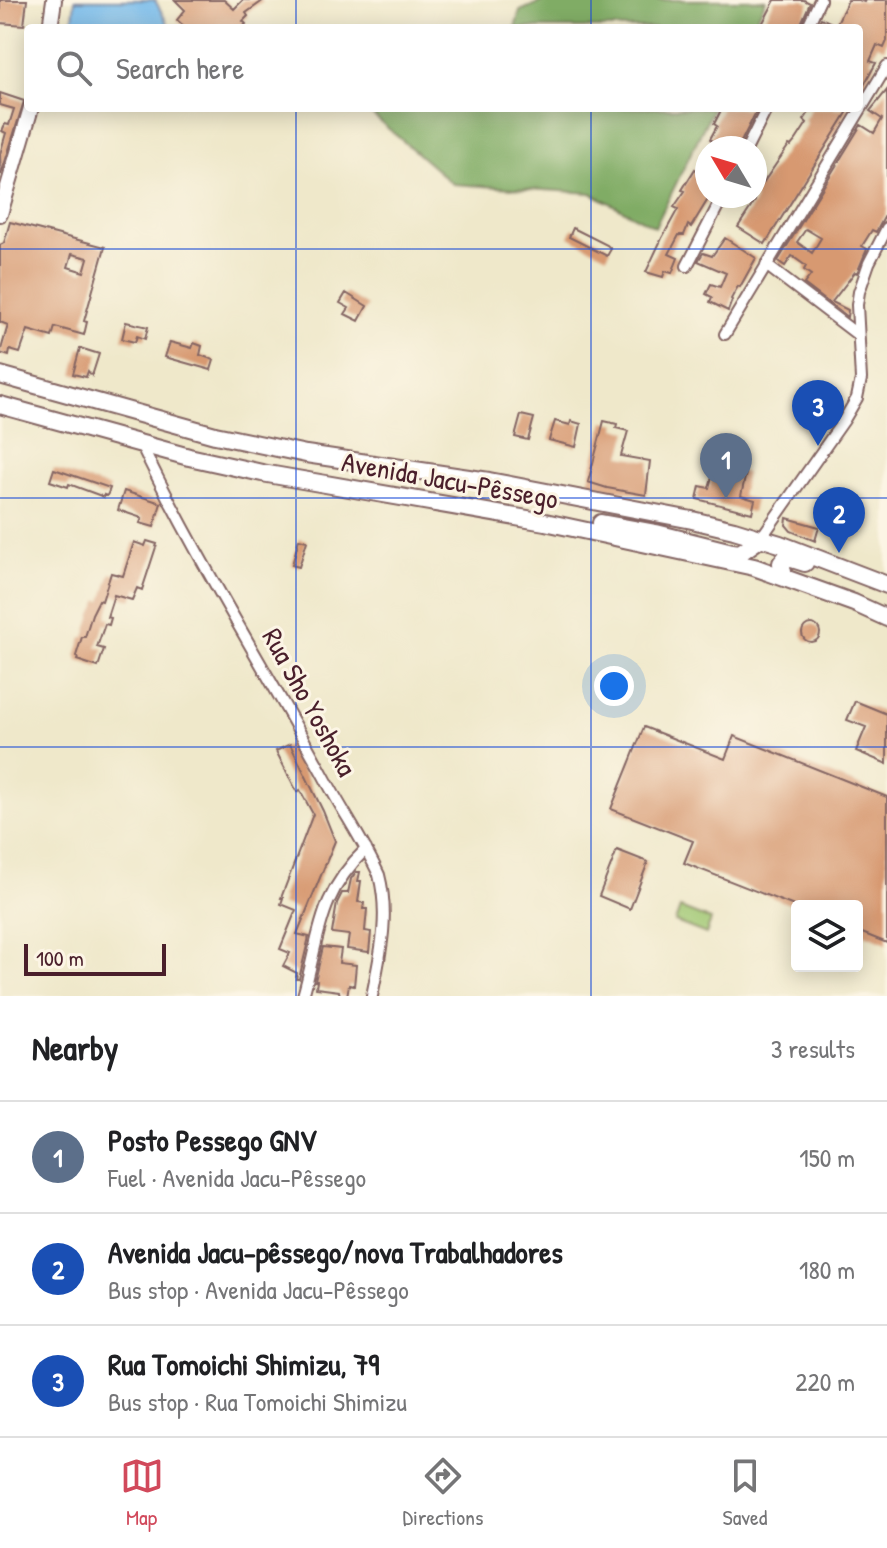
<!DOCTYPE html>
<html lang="en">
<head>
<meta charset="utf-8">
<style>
  :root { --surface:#fff; --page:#f2f2f2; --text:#202124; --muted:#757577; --line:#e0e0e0; --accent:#d1495b }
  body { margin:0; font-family:"Patrick Hand",sans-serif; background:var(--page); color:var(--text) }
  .controls { position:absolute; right:24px; bottom:24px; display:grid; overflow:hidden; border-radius:8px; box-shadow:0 4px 20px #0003 }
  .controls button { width:72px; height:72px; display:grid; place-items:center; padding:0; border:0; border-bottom:2px solid var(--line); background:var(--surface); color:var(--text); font:40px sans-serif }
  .compass { position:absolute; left:695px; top:136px; width:72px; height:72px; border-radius:50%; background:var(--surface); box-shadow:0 4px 20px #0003; rotate:308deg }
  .scale { position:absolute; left:24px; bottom:20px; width:142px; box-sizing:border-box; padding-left:8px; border:4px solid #4a1f2b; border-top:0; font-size:22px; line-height:28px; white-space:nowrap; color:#4a1f2b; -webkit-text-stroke:6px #fcf5e5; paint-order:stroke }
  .you { position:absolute; left:614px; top:686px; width:28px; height:28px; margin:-20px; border:6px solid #fff; border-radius:50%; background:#1a73e8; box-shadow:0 0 0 12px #1a73e833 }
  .badge { display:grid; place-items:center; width:52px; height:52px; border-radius:50%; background:var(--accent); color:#fff; font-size:26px; font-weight:700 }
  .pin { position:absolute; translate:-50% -66px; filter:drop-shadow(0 2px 4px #0008) }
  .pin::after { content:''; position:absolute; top:42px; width:28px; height:24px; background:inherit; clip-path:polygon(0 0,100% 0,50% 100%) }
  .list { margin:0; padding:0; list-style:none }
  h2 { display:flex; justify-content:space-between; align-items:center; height:104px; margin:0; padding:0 32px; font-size:34px }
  h2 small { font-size:26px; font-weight:400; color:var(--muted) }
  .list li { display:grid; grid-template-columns:52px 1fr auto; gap:24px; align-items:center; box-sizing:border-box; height:112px; padding:0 32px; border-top:2px solid var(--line) }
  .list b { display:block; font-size:30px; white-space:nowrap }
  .list p { margin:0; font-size:26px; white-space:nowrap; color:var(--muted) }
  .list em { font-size:26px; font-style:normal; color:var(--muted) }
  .icon { flex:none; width:44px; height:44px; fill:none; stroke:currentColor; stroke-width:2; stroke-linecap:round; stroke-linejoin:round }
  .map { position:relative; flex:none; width:887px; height:996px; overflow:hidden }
  .search { position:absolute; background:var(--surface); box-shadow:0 4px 20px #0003; left:24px; right:24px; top:24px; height:88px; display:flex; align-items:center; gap:20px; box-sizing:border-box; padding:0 28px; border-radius:8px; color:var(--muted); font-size:30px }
  .sheet { height:440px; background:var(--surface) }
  nav { display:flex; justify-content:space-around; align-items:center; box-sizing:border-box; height:112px; border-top:2px solid var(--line); background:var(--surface); font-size:22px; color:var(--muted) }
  nav a { display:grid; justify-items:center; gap:4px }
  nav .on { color:var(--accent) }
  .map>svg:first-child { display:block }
  .green { fill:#a0c873; stroke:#75744f; stroke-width:2 }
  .forest { fill:#80ac65; stroke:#656648; stroke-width:2 }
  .water { fill:#75baeb; stroke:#606c8b; stroke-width:2 }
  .building { fill:#d79971; fill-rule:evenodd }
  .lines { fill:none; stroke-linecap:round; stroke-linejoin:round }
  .minor-casing { stroke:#846563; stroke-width:14 }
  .secondary-casing { stroke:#846563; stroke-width:18 }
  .trunk-casing { stroke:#846563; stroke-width:20 }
  .minor { stroke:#fff; stroke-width:10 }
  .secondary { stroke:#fff; stroke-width:14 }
  .trunk { stroke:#fff; stroke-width:16 }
  .grid { fill:none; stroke:#1d4ed8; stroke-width:2; stroke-opacity:0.55 }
  .labels { text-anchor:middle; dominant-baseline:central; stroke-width:6; stroke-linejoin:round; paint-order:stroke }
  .street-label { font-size:28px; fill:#4a1f2b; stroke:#fcf5e5 }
</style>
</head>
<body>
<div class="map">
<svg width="887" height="996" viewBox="0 0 887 996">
  <rect width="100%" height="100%" fill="#fcf5e5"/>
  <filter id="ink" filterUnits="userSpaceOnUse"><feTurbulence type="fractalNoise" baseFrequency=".0125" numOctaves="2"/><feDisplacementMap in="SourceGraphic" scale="16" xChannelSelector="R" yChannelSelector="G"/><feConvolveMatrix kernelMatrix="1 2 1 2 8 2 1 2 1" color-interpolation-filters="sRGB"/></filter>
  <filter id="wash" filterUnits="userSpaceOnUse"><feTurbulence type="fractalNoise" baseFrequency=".006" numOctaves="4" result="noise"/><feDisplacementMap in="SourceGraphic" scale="32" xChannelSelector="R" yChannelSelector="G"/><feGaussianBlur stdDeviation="1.8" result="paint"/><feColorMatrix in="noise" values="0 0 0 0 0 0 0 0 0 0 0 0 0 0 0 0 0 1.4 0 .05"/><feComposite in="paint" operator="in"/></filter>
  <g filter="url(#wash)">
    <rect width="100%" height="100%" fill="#efe8ca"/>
    <!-- green -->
    <path class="green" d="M680,908L711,920L706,934L675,922Z"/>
    <!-- forest -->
    <path class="forest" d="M546,0H766L752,28H515L520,11Z
      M374,108H713L655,227L591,193L453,184L369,112Z"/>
    <!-- water -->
    <path class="water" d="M75,0H155L170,28H72Z"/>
    <g id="blocks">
      <!-- building -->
      <path class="building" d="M0,0H27L24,25L0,23Z
        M175,0H224L234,9L243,0H264L246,13L248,16L243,21L246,24L242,28H186L177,20L185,10Z
        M775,0H804L810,3L799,28H760Z
        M848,0H859L864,2L865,0H887V41L884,48L877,45L870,61L876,63L859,94V28H821L817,26L821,18L836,25Z
        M887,90V212L876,232L872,230L862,246L867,249L857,273L855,272L832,302L848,310L847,317L804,284L811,275L804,270L806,266L792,256L785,266L778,261L861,125L874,133L882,119L870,111ZM806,229L821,238L812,253L797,242Z
        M0,93L24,101L1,175L0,154L6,133L2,131L5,124L9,125L14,109L0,105Z
        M722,108H753L757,110L738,148H708L713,141L710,139L717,126L714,124Z
        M812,108H850L765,244L738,227L755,201V183L761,186L789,145L791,146L796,140L807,123L804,120Z
        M707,158V196H710L691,227L688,225L684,235H679L669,254L678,258L672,273L665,271L663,277L646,272L662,238L678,209L674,207L685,191L682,190L695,169L698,171L701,168Z
        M10,222L105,247L84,321L87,322L84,335L55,327L52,337L28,330L20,353L10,350L9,356L0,353L8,325L0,322V245L4,243ZM72,254L88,258L84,272L68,267Z
        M573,228L607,245L611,249L607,256L569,237Z
        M725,238L756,258L740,287L738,286L731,299L732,300L728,311L710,302L712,297L706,294L711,284L720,287L726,273L698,261L703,253L712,256Z
        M346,293L367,306L359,321L345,314L349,308L340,303Z
        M126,322L148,327L145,339L137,336L135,342L122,339Z
        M170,342L192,348L194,343L202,346L200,355L214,360L211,370L165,357Z
        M80,348L99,354L92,376L88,371L86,377L73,374Z
        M521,415L534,418L528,440L515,437Z
        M555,421L570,425L571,421L581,424L576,447L549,440Z
        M604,421L617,424L616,428L628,431L621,456L650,461L646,495L607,488L588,482Z
        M715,465L746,473L741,496L755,500L752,513L697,499L700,486L709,488Z
        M54,469L110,488L107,496L104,495V497L69,484L68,487L50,481Z
        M124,491L161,503L154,527L140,523L142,518L118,510Z
        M787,518L819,527L815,541L791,531L786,525Z
        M299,539L307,541L299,567L292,565Z
        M147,541L157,544L142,590L137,588L132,600L114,595L107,617L111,618L109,625L105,624L97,647L104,649L98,667L77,660L78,657L76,656L82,637H85L92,614L99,600L102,601L111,573L123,576L134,542L145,546Z
        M802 633a9 9 0 1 1 18 0a9 9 0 1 1-18 0Z
        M855,701L887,714V764L856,751L866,727L847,720Z
        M644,727L725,759L734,736L887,797V943L857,931V906H794L684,863L693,841L611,809Z
        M290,744L323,811L335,841L297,934L309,937L299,979H296L297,973L283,966L290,953L280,949L296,910L281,904L283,898H281L313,814L300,790L297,792L276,751Z
        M617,850L648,862L630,909L599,896Z
        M356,872H360L358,881H361L358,902L364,903L363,909H367L365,931L371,932L369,952L347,949L349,935L332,933L337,903L342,893H348L351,879Z
        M323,947L341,949L339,963L356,965L354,986L349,985L347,996H340L339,991L316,988L317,981H315Z"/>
    </g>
  </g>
  <g filter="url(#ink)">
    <use href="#blocks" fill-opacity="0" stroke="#846563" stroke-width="2"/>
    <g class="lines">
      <defs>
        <path id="minor" d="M807,28L820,0
          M747,148L767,108
          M766,265L858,335
          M687,266L723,196
          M725,334L887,66
          M141,444C196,559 265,667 326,780C343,812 364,842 379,875C390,917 380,955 372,996
          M761,538L844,420L857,398L861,379L857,305L859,292L869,263L887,228
          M303,996C320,937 317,896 366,849"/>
        <path id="secondary" d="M50,28L54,0
          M0,214L31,108"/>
        <path id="trunk" d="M0,375L215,435L306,454L489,481L692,520L734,530L780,544L887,585
          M0,405L189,457L262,473L545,522L754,567L854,603L887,618
          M601,523L656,533L732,552L740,553L761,538
          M783,572L781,563L786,557L805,563"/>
      </defs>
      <!-- minor casing -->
      <use href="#minor" class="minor-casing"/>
      <!-- secondary casing -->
      <use href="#secondary" class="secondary-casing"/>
      <!-- trunk casing -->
      <use href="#trunk" class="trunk-casing"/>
      <!-- minor -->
      <use href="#minor" class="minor"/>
      <!-- secondary -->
      <use href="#secondary" class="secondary"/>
      <!-- trunk -->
      <use href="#trunk" class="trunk"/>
    </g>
  </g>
  <!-- grid -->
  <path class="grid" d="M296,0V28M591,0V28M296,108V996M591,108V996M0,249H887M0,498H887M0,747H887"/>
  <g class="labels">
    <!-- street labels -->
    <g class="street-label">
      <text transform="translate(450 480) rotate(10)">Avenida Jacu-Pêssego</text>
      <text transform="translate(310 702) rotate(61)">Rua Sho Yoshoka</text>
    </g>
  </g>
</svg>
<div class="controls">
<button><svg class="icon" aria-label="layers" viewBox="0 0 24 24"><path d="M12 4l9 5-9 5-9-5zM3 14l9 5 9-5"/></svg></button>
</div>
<svg class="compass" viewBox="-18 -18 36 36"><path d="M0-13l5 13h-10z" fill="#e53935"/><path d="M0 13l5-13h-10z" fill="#757577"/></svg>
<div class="scale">100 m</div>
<div class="you"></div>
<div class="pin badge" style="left:726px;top:499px;background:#5c6f8a">1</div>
<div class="pin badge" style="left:839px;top:553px;background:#1a4fb4">2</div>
<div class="pin badge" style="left:818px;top:446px;background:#1a4fb4">3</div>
<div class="search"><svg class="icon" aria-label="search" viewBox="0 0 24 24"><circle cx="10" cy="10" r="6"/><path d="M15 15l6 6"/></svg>Search here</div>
</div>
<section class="sheet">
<h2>Nearby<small>3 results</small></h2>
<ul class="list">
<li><span class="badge" style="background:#5c6f8a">1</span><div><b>Posto Pessego GNV</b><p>Fuel · Avenida Jacu-Pêssego</p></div><em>150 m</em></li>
<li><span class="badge" style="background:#1a4fb4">2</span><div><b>Avenida Jacu-pêssego/nova Trabalhadores</b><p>Bus stop · Avenida Jacu-Pêssego</p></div><em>180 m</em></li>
<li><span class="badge" style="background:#1a4fb4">3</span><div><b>Rua Tomoichi Shimizu, 79</b><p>Bus stop · Rua Tomoichi Shimizu</p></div><em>220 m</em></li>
</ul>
</section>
<nav>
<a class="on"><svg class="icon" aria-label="map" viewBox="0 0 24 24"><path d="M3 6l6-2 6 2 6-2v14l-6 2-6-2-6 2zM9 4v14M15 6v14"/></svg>Map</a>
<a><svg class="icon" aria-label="directions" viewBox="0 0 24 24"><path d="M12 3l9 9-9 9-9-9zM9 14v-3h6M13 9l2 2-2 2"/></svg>Directions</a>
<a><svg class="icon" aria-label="saved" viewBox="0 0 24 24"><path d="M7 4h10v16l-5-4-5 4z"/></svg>Saved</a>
</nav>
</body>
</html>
